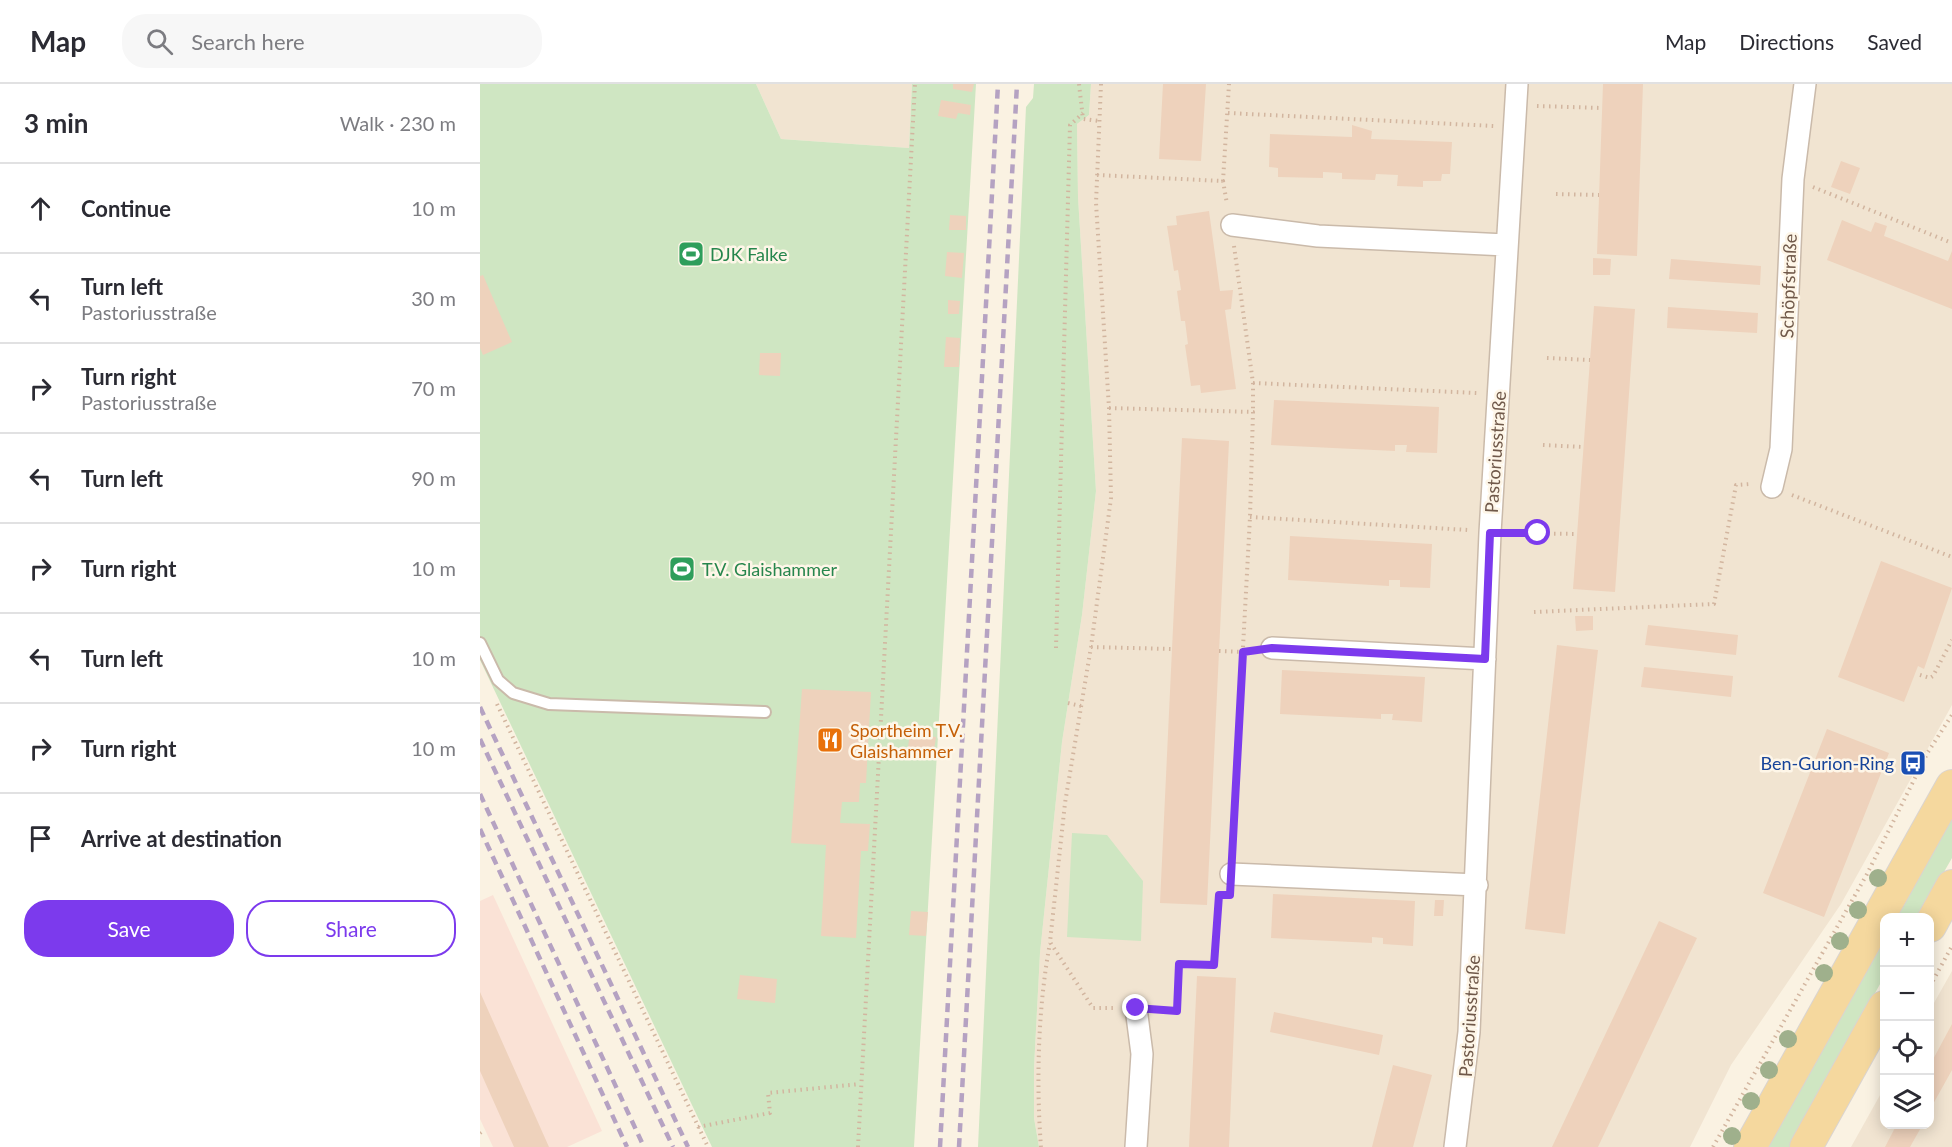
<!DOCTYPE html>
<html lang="en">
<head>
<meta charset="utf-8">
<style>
  :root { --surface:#fff; --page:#f7f7f7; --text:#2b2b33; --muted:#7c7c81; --line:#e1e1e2; --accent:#7c3aed }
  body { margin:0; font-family:Lato,sans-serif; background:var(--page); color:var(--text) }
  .controls { position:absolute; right:18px; bottom:18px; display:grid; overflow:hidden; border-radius:12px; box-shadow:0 3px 15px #0003 }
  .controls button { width:54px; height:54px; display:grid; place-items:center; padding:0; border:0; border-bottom:2px solid var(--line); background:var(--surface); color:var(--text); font:30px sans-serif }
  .stop { position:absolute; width:18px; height:18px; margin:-14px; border:4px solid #7c3aed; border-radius:50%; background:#fff }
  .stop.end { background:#7c3aed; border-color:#fff; box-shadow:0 2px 6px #0008 }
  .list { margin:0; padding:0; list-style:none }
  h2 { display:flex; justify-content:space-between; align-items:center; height:78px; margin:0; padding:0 24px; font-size:26px }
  h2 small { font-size:20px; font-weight:400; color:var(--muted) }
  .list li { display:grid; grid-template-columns:39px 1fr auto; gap:18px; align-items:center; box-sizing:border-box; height:90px; padding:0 24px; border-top:2px solid var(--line) }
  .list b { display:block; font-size:22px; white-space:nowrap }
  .list p { margin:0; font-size:20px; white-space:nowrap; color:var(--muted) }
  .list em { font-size:20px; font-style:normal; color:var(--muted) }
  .actions { display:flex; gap:12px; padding:18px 24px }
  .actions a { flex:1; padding:14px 0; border:2px solid var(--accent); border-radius:24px; text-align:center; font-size:21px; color:var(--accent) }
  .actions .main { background:var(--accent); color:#fff }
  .icon { flex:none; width:33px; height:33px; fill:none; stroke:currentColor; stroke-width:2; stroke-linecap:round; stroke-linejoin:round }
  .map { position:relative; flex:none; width:1472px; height:1063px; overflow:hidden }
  header { display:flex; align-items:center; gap:36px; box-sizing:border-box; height:84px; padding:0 30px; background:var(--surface); border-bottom:2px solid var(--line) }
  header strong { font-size:28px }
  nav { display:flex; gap:33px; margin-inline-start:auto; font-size:21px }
  .search { width:420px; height:54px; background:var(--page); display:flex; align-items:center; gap:15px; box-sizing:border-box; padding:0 21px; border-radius:24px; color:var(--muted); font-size:22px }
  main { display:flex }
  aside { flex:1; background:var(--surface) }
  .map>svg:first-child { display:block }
  .residential { fill:#f1e4d1 }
  .commercial { fill:#fae2d6 }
  .green { fill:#cfe6c2 }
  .building { fill:#eed2bc }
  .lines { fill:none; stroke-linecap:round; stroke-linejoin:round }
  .lane-casing { stroke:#cabaaa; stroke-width:14 }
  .street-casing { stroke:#cabaaa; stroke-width:24 }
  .primary-casing { stroke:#dad4d0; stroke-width:34 }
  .path { stroke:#d2b59f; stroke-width:4; stroke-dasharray:1.5 4.5; stroke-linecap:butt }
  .lane { stroke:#fff; stroke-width:10 }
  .street { stroke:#fff; stroke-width:21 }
  .primary { stroke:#f5d89e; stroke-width:32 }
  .rail { stroke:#b5a2c2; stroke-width:4.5; stroke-dasharray:9 6; stroke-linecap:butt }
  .tree { fill:#9fb08c }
  .route { stroke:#7c3aed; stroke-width:8 }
  .labels { text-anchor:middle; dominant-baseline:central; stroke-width:5; stroke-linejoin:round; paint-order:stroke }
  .leisure-label { font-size:18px; fill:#27864d; stroke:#fef6e8; text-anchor:start }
  .street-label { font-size:18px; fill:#70594a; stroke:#fef6e8 }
  .food-label { font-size:18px; fill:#c56008; stroke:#fef6e8; text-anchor:start }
  .transit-label { font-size:18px; fill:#164399; stroke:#fef6e8; text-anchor:end }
</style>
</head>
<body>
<header>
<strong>Map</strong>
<div class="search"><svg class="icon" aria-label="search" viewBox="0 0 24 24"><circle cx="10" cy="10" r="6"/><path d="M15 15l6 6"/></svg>Search here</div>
<nav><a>Map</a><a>Directions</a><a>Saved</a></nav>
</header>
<main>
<aside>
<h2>3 min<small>Walk · 230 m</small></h2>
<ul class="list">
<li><svg class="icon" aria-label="ahead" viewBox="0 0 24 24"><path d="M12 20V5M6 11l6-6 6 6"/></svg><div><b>Continue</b></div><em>10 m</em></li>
<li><svg class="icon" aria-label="left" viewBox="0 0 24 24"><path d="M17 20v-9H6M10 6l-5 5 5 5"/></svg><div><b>Turn left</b><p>Pastoriusstraße</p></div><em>30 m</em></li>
<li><svg class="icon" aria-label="right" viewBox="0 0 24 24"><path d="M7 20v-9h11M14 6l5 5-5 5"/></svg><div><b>Turn right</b><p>Pastoriusstraße</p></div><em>70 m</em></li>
<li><svg class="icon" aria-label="left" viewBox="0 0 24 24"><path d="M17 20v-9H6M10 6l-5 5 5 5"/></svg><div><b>Turn left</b></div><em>90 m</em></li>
<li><svg class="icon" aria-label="right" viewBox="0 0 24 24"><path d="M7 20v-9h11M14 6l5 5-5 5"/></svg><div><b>Turn right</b></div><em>10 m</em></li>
<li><svg class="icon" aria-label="left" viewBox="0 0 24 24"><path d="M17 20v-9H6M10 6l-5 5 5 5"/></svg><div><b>Turn left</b></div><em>10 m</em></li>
<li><svg class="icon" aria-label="right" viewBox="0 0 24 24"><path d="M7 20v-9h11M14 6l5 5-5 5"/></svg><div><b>Turn right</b></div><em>10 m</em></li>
<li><svg class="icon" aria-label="arrive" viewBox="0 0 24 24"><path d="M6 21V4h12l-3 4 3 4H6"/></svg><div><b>Arrive at destination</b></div></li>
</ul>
<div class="actions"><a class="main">Save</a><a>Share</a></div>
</aside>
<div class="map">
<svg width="1472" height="1063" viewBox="0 0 1472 1063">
  <rect width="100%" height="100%" fill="#faf2e2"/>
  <!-- residential -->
  <path class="residential" d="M276,0H432L429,64L301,55Z
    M611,0H1472V621L1361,820L1251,981L1210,1063H559L554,1034V984L560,869L582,658L602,531L616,407L598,113L597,40L609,31Z
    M1472,887V1063H1371L1404,1004V1040H1450V926Z"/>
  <!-- commercial -->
  <path class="commercial" d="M13,811L122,1047L87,1063H13L0,1035V817Z"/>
  <!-- green -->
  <path class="green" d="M0,0H276L301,55L429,64L432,0H496L434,1063H232L0,576Z
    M554,0H611L609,31L597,40L598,113L616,407L602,531L582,658L560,869L554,984V1034L559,1063H498L546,23L553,14Z
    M1472,729V774L1438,833L1414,834Z
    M592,749L627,751L663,797L661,857L587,853Z
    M1404,851V893L1309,1063H1284Z"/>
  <!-- building -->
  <path class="building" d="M473,0H494L492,8L473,5Z
    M683,0H726L721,77L679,75Z
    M1123,0H1163L1157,172L1117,170Z
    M461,16L491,21L490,31L478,29L476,35L458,32Z
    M872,41L892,47L891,55L972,58L970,90H962L961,97H943V103L917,102L918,91L896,90L895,96L862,95V89L843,88V94L798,93V84L789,83L790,50L872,53Z
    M1361,77L1380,84L1370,110L1351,103Z
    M729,127L740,207L753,206L751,225L745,226L756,305L721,309L720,301L711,302L705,261L708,260L705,237H701L697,207L701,206L698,186L694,187L687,142L697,141L696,132Z
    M470,131L486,132V146H469Z
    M1362,136L1391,148L1395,138L1407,142L1404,152L1468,177L1472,167V225L1347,176Z
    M467,168L484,169L482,194L465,192Z
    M1113,174L1131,175L1130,191H1113Z
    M1191,175L1281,182L1280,201L1189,195Z
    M3,191L32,258L3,271L0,264V192Z
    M468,216L480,217L479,230H468Z
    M1114,222L1155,225L1135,508L1093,505Z
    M1188,223L1278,229L1277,249L1187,244Z
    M466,253L480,254L479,283H464Z
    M280,269H301L300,292L279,291Z
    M794,316L959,323L957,369L926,368L927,361H915V367L791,361Z
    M702,354L749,357L727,821L680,819Z
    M810,452L952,460L950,504L920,503V496H909V502L808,496Z
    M1401,477L1472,504L1444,585L1438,582L1424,618L1358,593Z
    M1095,532H1113V546L1096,547Z
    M1168,541L1258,551L1256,571L1165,561Z
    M1077,561L1118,566L1085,850L1045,845Z
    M1164,583L1253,592L1251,613L1161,603Z
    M802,586L945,593L942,638L912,636L913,630H901V635L800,630Z
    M322,605L391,608L386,699H380L379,718H362L360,739L390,740L388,767H381L376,854L341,852L346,761L311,759Z
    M1347,645L1409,669L1344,833L1283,809Z
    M430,650L456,653L454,666L428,663Z
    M793,810L935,817L933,862L903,860V854L892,853V859L791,854Z
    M955,816H964L963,832H954Z
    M431,827L448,828L446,852L429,851Z
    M1179,837L1217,854L1118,1063H1072Z
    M260,891L297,895L295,919L257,915Z
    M717,892L756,894L749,1063H709Z
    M0,908L69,1063H34L0,987Z
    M794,928L903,951L899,971L790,948Z
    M1472,940V986L1452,1022L1450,1021V981Z
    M913,981L952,991L933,1063H892Z
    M1417,1040H1443L1430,1063H1405Z"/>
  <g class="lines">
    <defs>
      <path id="lane" d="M0,559L18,596L33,609L69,620L285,628"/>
      <path id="street" d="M752,141L838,152L1026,161
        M1292,403L1301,365L1313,95L1325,0
        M792,564L1005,575
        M751,790L997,801
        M656,1063L662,970L656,924
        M975,1063L989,948L1010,449L1037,0"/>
      <path id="primary" d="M1450,842L1472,802
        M1270,1063L1472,702
        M1326,1063L1404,923"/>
    </defs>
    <!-- lane casing -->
    <use href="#lane" class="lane-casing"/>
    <!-- street casing -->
    <use href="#street" class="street-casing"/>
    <!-- primary casing -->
    <use href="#primary" class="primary-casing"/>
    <!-- path -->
    <path class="path" d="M599,0L603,35L619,37
      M621,0L616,119L629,324L631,414L611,563L585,719L570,858L613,924H636
      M1057,22L1122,24
      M748,29L1014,42
      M617,91L743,97L747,120
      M743,97L749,0
      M1333,103L1472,159
      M1076,110L1119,111
      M754,162L773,299V328
      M1067,274L1110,276
      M773,299L997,309
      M629,324L773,328L770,433L752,768
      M1063,361L1103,363
      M1312,411L1472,473
      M770,433L988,446
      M1032,449L1097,450
      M1054,528L1234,520L1256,401L1270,400
      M611,563L692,565
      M576,564L590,41L603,29
      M739,567L765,568
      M1440,591L1450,594L1453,592L1472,556
      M588,619L601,622
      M17,620L228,1063
      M1450,902L1472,862
      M679,925L697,927L699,880L734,881L739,811H743
      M218,1043L290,1029L288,1009L380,1000
      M0,1049L1,1048
      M378,1063L435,0
      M561,1063C556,998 558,923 570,859
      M1233,1063L1387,790L1448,668L1472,631"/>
    <!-- lane -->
    <use href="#lane" class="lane"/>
    <!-- street -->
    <use href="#street" class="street"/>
    <!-- primary -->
    <use href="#primary" class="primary"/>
    <!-- rail -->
    <path class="rail" d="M0,623L208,1063
      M0,655L193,1063
      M0,710L164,1063
      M0,745L147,1063
      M460,1063L518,0
      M479,1063L537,0"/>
  </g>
  <!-- trees -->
  <g class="tree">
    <circle cx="1398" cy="794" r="9"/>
    <circle cx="1378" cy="826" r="9"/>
    <circle cx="1360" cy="857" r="9"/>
    <circle cx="1344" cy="889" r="9"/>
    <circle cx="1308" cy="955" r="9"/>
    <circle cx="1289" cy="986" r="9"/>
    <circle cx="1271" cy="1017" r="9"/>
    <circle cx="1252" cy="1052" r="9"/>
  </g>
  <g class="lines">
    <!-- route -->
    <path class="route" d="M656,924L697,927L699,880L734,881L739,811H750L763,568L792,564L1005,575L1010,449H1058"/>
  </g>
  <!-- icons -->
  <defs>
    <symbol id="stadium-square" viewBox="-11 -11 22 22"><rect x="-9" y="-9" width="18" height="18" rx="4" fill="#2e9e5b" stroke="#fef6e8"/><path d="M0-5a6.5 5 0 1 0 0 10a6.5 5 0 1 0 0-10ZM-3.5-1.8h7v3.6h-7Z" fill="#fff"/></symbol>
    <symbol id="restaurant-square" viewBox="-11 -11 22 22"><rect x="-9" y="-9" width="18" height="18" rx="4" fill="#e8710a" stroke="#fef6e8"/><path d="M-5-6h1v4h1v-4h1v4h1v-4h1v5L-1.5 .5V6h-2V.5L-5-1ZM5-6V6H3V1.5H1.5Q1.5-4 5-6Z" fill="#fff"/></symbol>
    <symbol id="bus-square" viewBox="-11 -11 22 22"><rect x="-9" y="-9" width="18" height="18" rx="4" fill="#1a4fb4" stroke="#fef6e8"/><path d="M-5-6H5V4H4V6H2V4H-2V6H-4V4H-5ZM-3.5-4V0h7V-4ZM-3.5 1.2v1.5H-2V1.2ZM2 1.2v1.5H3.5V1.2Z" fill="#fff"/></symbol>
  </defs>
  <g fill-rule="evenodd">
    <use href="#stadium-square" x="196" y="155" width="30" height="30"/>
    <use href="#stadium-square" x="187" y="470" width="30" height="30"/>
    <use href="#restaurant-square" x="335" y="641" width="30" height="30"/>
    <use href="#bus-square" x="1418" y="664" width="30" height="30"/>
  </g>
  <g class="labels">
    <!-- leisure labels -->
    <g class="leisure-label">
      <text x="230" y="170">DJK Falke</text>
      <text x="222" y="485">T.V. Glaishammer</text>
    </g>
    <!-- street labels -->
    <g class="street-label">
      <text transform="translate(1308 202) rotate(-88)">Schöpfstraße</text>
      <text transform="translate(1015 368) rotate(-86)">Pastoriusstraße</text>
      <text transform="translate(989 932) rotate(-86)">Pastoriusstraße</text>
    </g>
    <!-- food labels -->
    <g class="food-label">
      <text x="370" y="646">Sportheim T.V.<tspan x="370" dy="21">Glaishammer</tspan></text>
    </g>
    <!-- transit labels -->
    <g class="transit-label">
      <text x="1414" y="679">Ben-Gurion-Ring</text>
    </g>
  </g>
</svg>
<div class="controls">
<button>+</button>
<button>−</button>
<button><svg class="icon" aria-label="locate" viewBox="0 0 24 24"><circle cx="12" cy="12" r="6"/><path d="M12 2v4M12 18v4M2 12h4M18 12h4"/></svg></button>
<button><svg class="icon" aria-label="layers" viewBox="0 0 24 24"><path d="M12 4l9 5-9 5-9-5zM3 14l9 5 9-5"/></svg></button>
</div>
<div class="stop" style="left:1058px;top:449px"></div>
<div class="stop end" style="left:656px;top:924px"></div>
</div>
</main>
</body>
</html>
